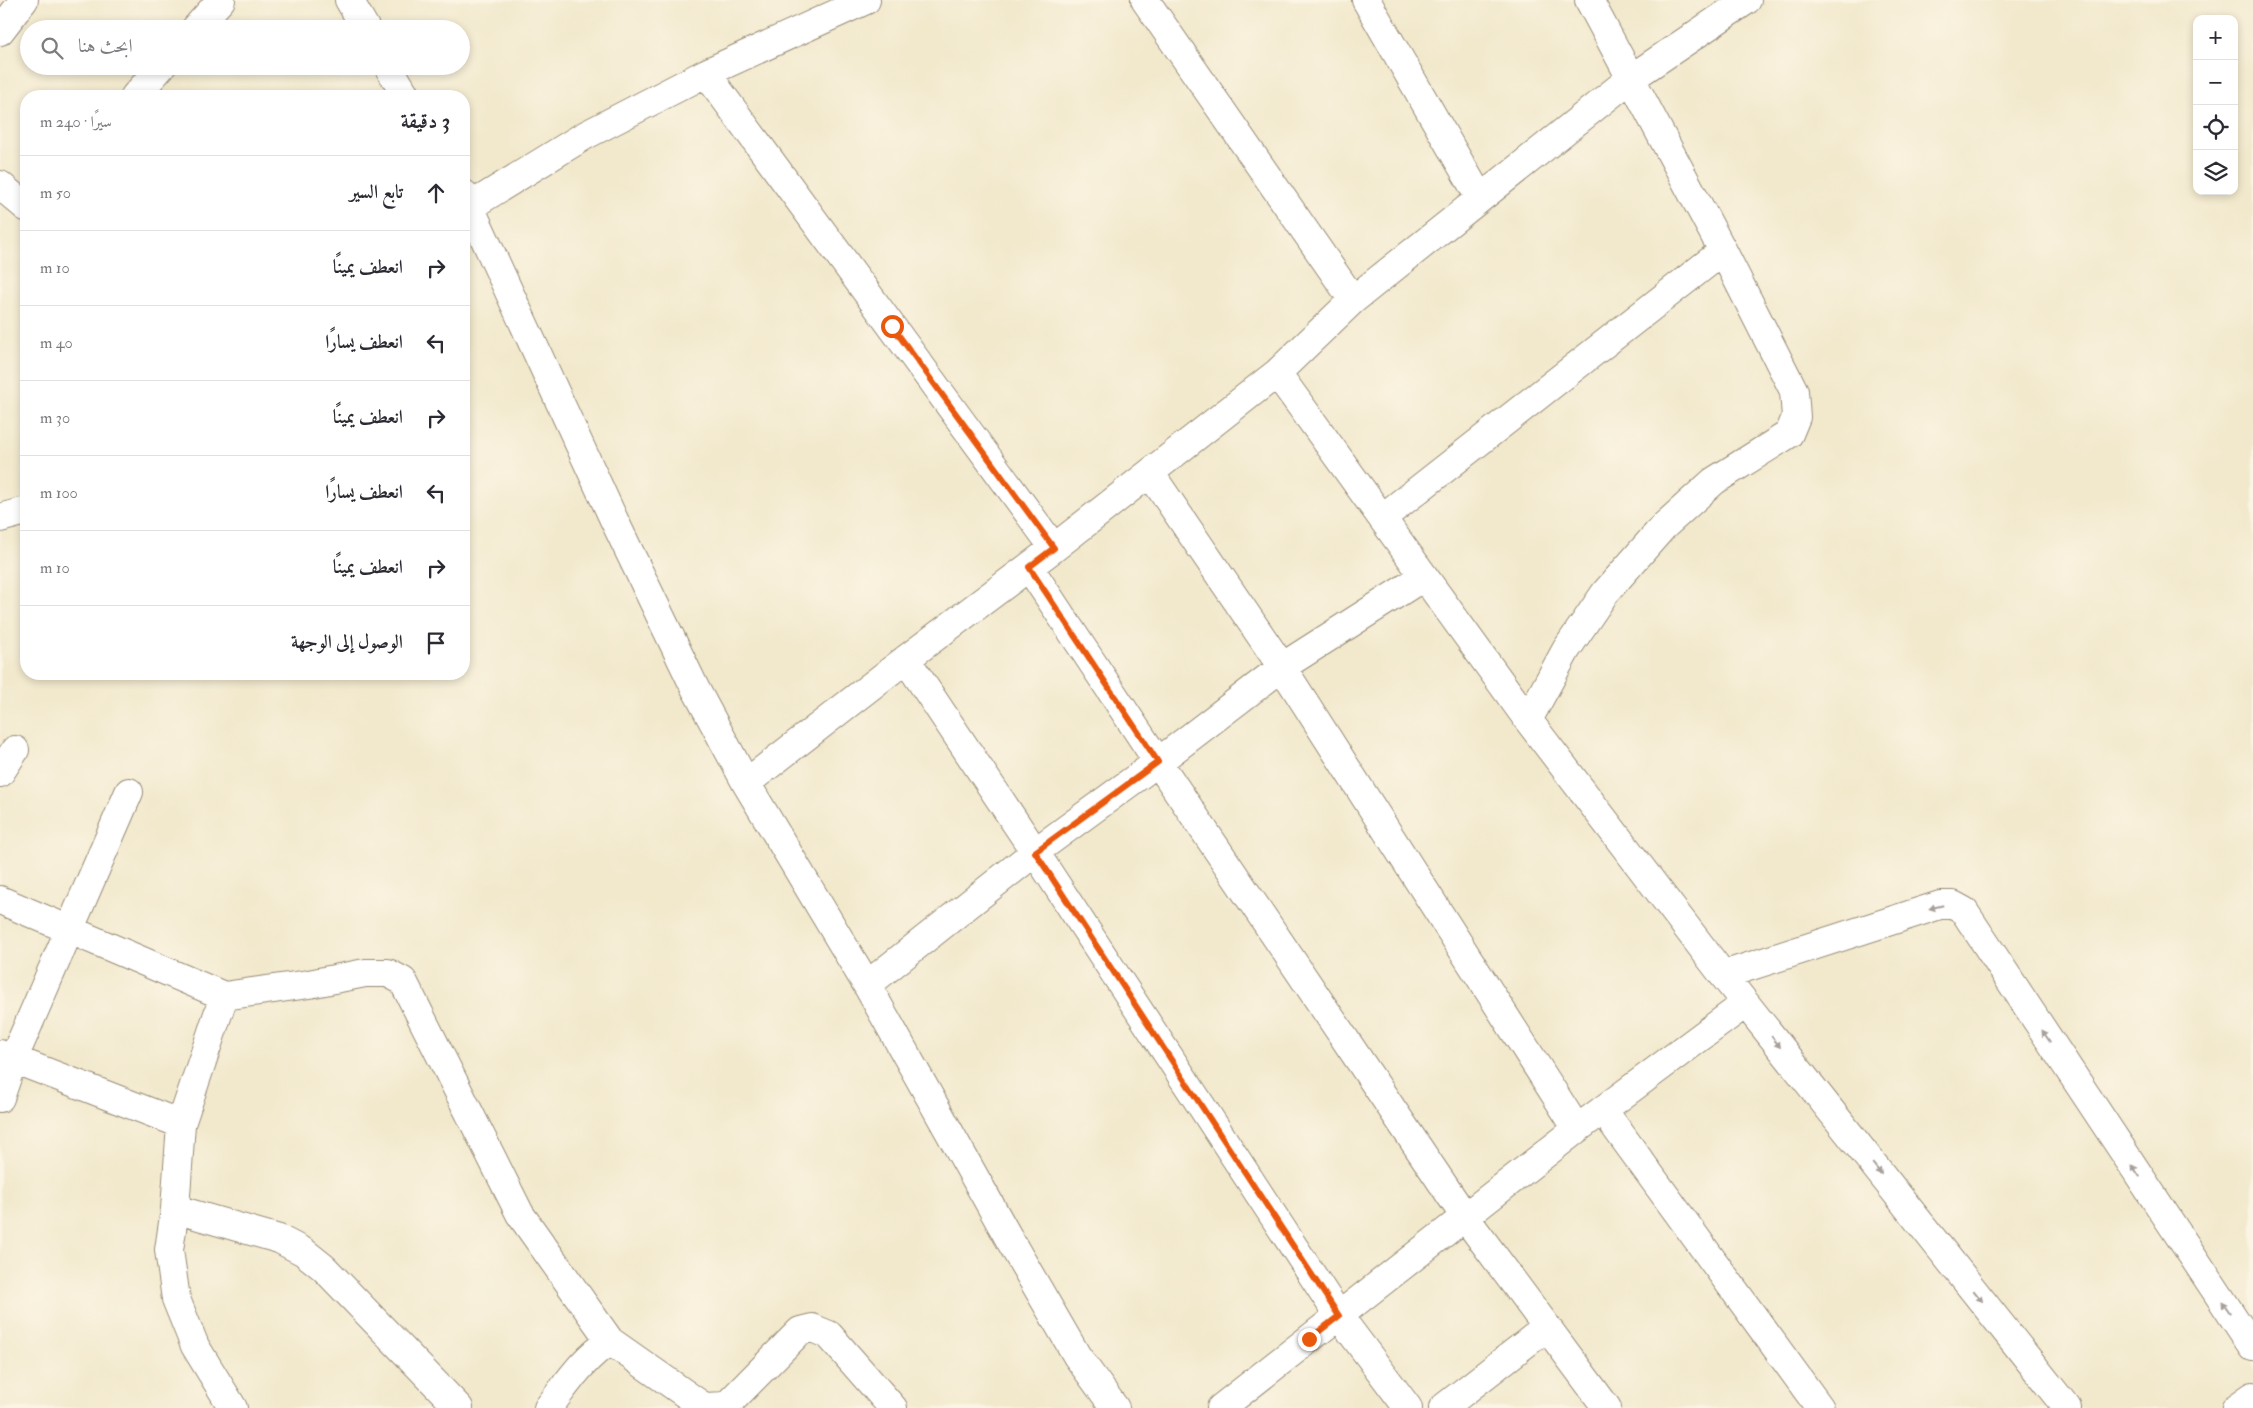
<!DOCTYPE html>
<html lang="ar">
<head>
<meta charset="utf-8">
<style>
  :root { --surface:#fff; --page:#f7f7f7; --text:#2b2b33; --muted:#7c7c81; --line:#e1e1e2 }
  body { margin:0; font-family:"IM FELL Double Pica",Amiri,serif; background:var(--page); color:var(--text); direction:rtl }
  .controls { position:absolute; right:15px; top:15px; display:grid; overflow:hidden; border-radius:10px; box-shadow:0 2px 8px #0003 }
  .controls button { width:45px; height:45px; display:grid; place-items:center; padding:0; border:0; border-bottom:1px solid var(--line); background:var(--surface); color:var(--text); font:25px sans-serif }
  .stop { position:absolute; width:15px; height:15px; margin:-11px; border:4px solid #ea580c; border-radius:50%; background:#fff }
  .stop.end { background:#ea580c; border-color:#fff; box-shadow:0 1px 5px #0008 }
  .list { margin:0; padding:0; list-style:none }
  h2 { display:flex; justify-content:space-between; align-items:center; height:65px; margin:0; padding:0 20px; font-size:21px }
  h2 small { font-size:16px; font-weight:400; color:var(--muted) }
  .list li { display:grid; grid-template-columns:32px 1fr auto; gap:15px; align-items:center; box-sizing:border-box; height:75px; padding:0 20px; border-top:1px solid var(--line) }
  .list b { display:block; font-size:19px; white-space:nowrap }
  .list em { font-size:16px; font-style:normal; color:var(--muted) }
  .icon { flex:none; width:28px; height:28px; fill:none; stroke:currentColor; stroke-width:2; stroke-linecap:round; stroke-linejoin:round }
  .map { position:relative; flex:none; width:2253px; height:1408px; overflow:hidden; direction:ltr }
  .search { position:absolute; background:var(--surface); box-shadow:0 2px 8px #0003; left:20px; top:20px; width:450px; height:55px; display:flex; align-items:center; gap:12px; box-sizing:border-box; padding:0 18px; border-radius:28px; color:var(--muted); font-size:19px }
  .panel { position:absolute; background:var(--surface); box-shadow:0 2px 8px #0003; left:20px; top:90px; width:450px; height:590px; border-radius:20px; direction:rtl }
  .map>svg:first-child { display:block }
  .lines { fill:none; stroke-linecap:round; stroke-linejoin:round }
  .minor-casing { stroke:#968a76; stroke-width:30 }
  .minor { stroke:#fff; stroke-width:28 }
  .oneway { fill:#a79f9a }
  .route { stroke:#ea580c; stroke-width:6 }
</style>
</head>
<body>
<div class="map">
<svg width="2253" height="1408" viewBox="0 0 2253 1408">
  <rect width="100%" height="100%" fill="#fcf5e5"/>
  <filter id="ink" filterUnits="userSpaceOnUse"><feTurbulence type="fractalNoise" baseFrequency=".02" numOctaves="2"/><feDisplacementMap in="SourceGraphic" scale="10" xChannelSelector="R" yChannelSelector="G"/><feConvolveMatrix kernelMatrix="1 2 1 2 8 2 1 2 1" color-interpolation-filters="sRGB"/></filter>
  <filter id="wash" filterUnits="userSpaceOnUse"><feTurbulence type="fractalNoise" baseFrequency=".0096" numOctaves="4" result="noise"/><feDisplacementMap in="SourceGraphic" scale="20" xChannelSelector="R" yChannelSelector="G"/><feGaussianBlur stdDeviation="1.12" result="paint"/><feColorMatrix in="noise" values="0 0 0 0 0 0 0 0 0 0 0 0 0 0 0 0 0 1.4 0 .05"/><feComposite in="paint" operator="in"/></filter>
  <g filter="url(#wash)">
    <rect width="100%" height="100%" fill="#f2e9cd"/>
  </g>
  <g filter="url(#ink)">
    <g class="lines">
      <defs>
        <path id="minor" d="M349,0L366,29
          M1145,0L1353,300
          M1366,0L1480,198
          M195,29L221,0
          M0,31L24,0
          M388,66L406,96
          M706,73L1054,548
          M135,96L162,66
          M0,185L26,207
          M464,194L615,522L695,688L746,783L867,985L1016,1251L1077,1356L1115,1408
          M464,210L584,136L706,73L866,0
          M1277,373L1528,720L1723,975L2067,1408
          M1150,473L1282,667L1577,1129
          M0,518L26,511
          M1382,518L1723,251
          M1029,567L1158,762L1465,1217L1607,1408
          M906,659L1035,852L1339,1316L1408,1408
          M1528,720L1566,650L1605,593L1663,527L1714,481L1789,434L1796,417L1794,391L1723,251L1589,0
          M0,773L15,750
          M746,783L906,659L1054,548L1277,373L1353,300L1630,79L1747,0
          M0,900L224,996L309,984L365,973H388L403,981L520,1214L610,1341
          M1723,975L1940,905H1953L1964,911L2253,1347
          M867,985L1035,852L1158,762L1282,667L1423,577
          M224,996L181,1124L175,1209L169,1250L176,1299L195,1346L233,1408
          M0,1054L181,1124
          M0,1098L13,1060L129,792
          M1603,1110L1820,1408
          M175,1209L279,1239L304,1252L324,1268L459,1408
          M548,1408C567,1384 583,1358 610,1341L704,1407L726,1406L800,1331L812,1328L829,1335L893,1408
          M1221,1408L1577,1129L1745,1004
          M1443,1408L1547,1327
          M2236,1408L2253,1396"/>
      </defs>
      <!-- minor casing -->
      <use href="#minor" class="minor-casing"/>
      <!-- minor -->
      <use href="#minor" class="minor"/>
    </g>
    <!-- one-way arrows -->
    <defs><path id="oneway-solid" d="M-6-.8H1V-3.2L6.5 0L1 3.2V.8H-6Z" transform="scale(1.25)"/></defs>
    <g class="oneway">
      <use href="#oneway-solid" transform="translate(1936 907) rotate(166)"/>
      <use href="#oneway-solid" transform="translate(2046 1036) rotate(-124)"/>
      <use href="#oneway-solid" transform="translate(1776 1042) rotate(51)"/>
      <use href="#oneway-solid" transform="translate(1877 1169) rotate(51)"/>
      <use href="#oneway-solid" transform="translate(2136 1171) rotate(-124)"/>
      <use href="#oneway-solid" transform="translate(1978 1296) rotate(51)"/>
      <use href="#oneway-solid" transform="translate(2226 1307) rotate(-124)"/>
    </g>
  </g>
  <g class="lines" filter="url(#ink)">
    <!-- route -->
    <path class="route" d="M892,326L1054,548L1029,567L1158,762L1035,852L1339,1316L1309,1339"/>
  </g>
</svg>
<div class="controls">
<button>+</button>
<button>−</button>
<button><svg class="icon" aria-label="locate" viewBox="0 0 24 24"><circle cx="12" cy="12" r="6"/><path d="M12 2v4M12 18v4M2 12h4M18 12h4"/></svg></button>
<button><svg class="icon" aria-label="layers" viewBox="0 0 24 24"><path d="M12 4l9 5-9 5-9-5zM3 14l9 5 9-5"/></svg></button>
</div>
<div class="stop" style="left:892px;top:326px"></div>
<div class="stop end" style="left:1309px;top:1339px"></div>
<div class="search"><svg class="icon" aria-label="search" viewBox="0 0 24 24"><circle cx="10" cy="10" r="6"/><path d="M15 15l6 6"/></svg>ابحث هنا</div>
<section class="panel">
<h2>3 دقيقة<small>سيرًا · 240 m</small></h2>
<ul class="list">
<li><svg class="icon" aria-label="ahead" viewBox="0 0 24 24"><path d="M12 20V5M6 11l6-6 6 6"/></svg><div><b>تابع السير</b></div><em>50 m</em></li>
<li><svg class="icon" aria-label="right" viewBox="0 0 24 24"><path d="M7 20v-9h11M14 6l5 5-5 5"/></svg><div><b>انعطف يمينًا</b></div><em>10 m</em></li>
<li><svg class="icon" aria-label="left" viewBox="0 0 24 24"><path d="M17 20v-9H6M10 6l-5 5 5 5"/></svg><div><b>انعطف يسارًا</b></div><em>40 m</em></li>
<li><svg class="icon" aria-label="right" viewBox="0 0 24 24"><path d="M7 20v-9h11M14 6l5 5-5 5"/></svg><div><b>انعطف يمينًا</b></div><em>30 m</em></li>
<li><svg class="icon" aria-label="left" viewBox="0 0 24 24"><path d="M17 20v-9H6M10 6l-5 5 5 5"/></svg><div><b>انعطف يسارًا</b></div><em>100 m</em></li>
<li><svg class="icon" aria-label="right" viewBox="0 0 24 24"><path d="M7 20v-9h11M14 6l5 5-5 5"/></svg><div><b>انعطف يمينًا</b></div><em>10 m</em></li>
<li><svg class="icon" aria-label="arrive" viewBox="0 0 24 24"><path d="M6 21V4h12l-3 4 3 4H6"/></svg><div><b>الوصول إلى الوجهة</b></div></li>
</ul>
</section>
</div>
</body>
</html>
